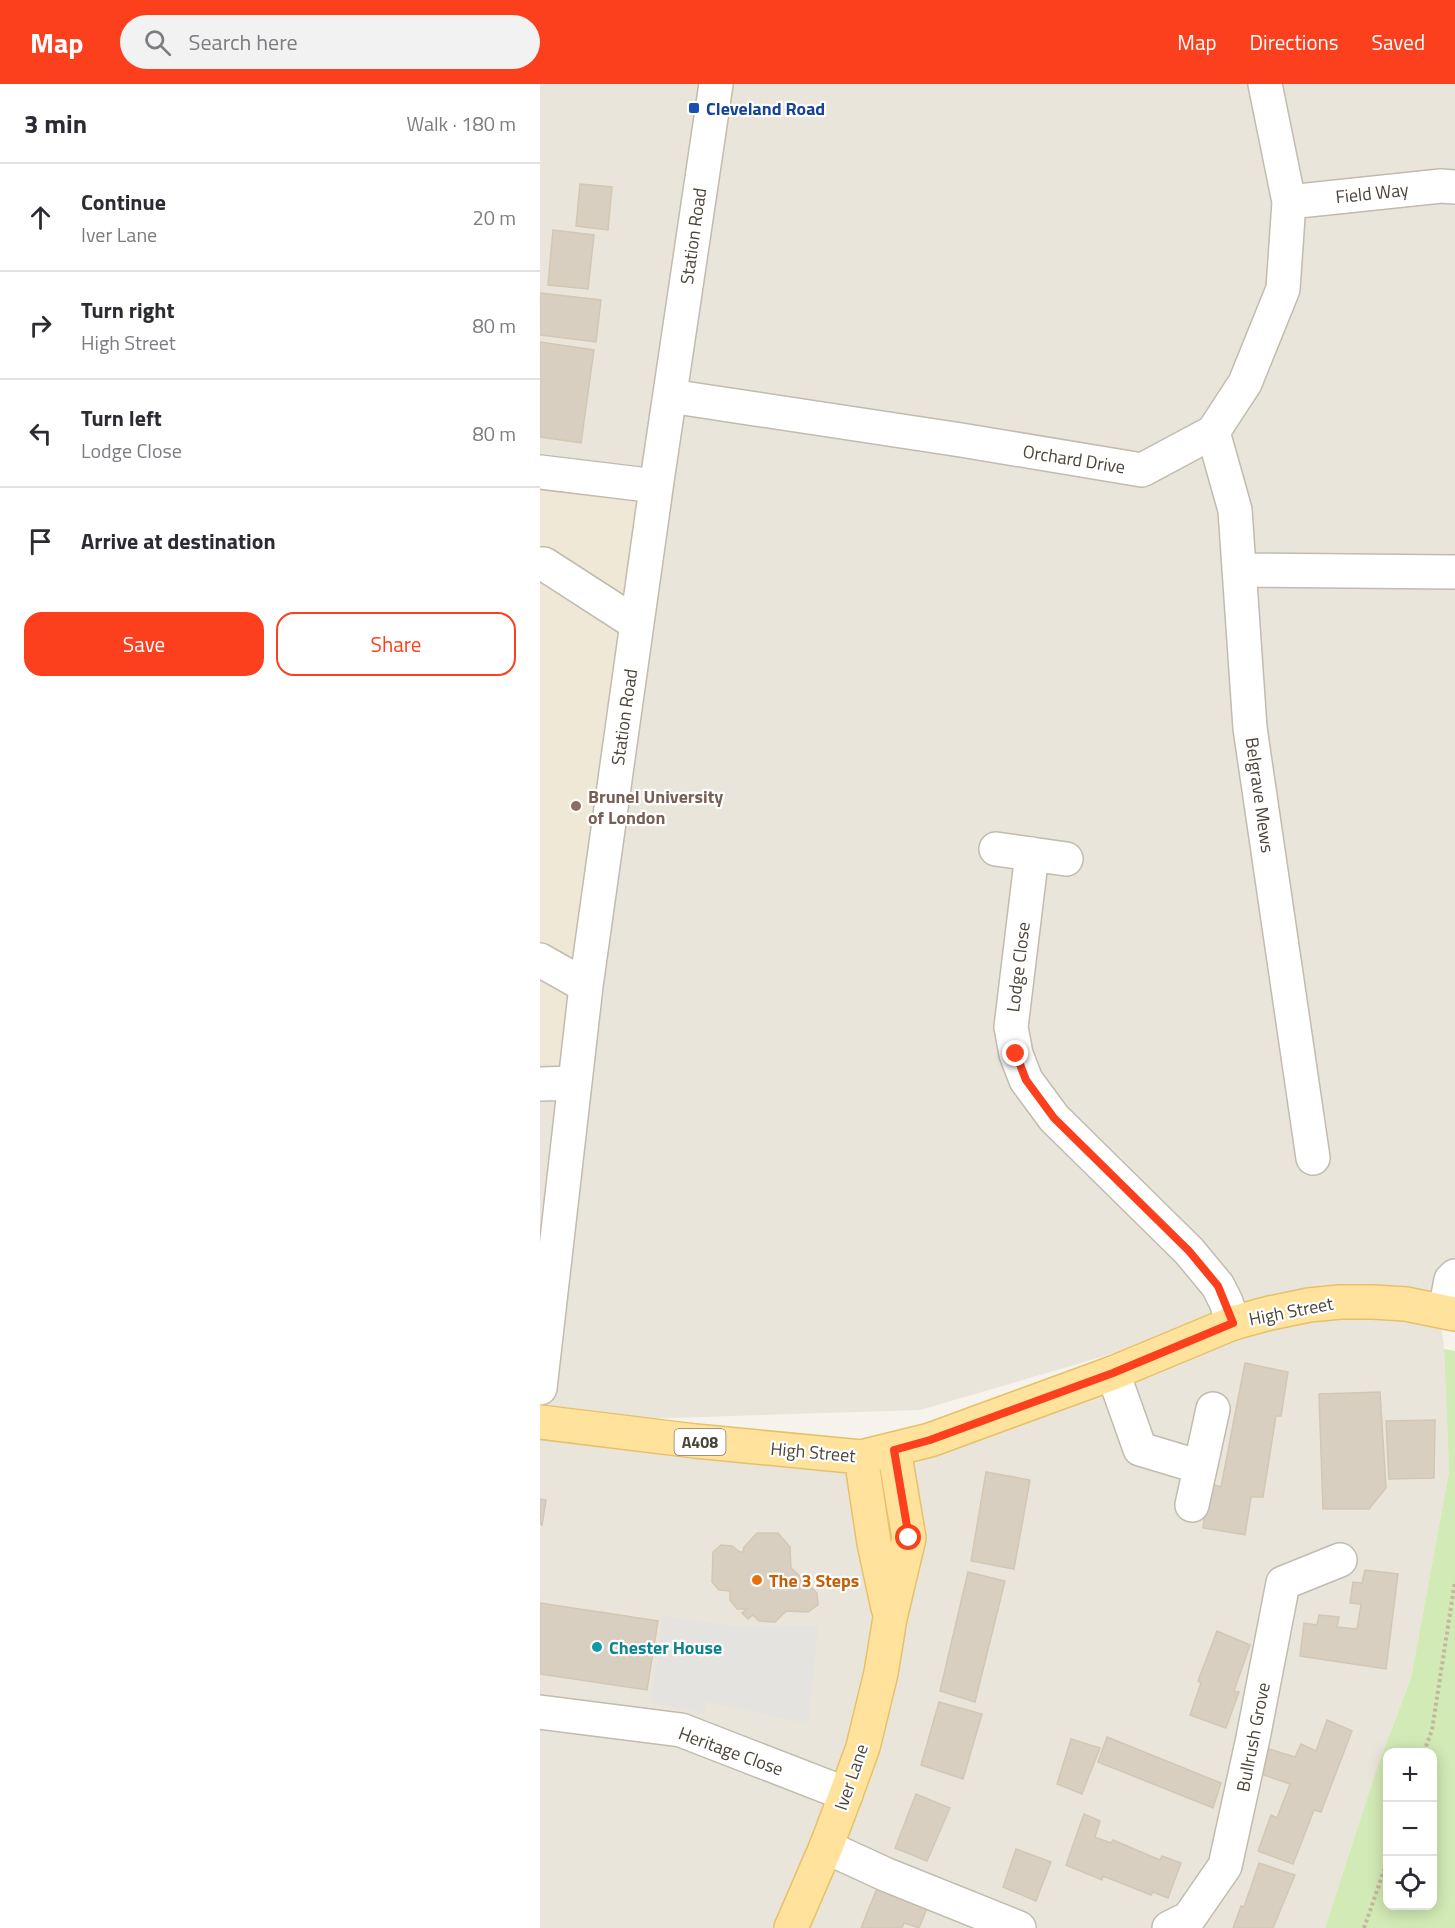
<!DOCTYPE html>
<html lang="en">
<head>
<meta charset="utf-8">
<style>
  :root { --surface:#fff; --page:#f2f2f3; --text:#2b2b33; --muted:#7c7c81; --line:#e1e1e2; --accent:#fc3f1d }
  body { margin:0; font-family:"Titillium Web",sans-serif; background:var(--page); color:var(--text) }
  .controls { position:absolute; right:18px; bottom:18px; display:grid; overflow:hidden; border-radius:12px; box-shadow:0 3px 15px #0003 }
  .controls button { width:54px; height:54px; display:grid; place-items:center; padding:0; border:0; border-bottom:2px solid var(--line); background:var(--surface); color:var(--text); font:30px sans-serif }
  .stop { position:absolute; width:18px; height:18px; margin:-14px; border:4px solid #fc3f1d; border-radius:50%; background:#fff }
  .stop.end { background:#fc3f1d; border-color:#fff; box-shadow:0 2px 6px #0008 }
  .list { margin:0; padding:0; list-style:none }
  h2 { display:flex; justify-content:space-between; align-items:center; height:78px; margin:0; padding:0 24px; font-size:26px }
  h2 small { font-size:20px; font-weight:400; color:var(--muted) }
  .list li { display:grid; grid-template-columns:39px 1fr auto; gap:18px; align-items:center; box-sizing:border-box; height:108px; padding:0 24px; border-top:2px solid var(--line) }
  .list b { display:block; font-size:22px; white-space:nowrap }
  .list p { margin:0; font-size:20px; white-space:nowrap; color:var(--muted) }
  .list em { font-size:20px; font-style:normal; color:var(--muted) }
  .actions { display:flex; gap:12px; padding:18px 24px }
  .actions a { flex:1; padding:14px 0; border:2px solid var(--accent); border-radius:18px; text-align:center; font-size:21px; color:var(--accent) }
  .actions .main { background:var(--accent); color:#fff }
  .icon { flex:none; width:33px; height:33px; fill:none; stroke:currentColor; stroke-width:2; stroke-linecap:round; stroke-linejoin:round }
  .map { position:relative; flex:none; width:915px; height:1844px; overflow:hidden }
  header { display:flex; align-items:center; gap:36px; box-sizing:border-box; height:84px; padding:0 30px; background:var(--accent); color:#fff }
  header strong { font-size:28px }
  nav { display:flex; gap:33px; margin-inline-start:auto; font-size:21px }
  .search { width:420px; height:54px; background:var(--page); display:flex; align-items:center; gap:15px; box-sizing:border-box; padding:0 21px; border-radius:33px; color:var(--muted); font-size:22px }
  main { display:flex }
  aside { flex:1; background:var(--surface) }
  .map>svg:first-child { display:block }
  .residential { fill:#eae5da }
  .education { fill:#efe8d6 }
  .green { fill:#d2eab5; fill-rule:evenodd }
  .parking { fill:#e5e3e0 }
  .building { fill:#d8cfc1; stroke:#d3c7b4; stroke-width:1.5 }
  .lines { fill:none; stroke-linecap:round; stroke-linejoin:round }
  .minor-casing { stroke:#c2bbae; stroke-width:36 }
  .major-casing { stroke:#e6c16a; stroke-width:36 }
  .path { stroke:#c4b79f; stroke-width:4; stroke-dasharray:3 3; stroke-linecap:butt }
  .minor { stroke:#fff; stroke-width:33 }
  .major { stroke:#ffe39c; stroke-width:33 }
  .route { stroke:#fc3f1d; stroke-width:8 }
  .transit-dot { fill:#1a4fb4; stroke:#fff; stroke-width:2 }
  .education-dot { fill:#8d6e63; stroke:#fff; stroke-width:2 }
  .food-dot { fill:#e8710a; stroke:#fff; stroke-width:2 }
  .culture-dot { fill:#0f9aa8; stroke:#fff; stroke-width:2 }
  .labels { text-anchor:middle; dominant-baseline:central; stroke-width:4.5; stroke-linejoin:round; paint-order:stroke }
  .shield { fill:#fff; stroke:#817c74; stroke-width:1.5 }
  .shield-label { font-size:16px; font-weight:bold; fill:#4b4439 }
  .transit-label { font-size:18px; font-weight:bold; fill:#164399; stroke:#fff; text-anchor:start }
  .street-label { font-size:18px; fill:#4b4439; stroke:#fff }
  .education-label { font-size:18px; font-weight:bold; fill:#785e54; stroke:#fff; text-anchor:start }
  .food-label { font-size:18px; font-weight:bold; fill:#c56008; stroke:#fff; text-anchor:start }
  .culture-label { font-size:18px; font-weight:bold; fill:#0d838f; stroke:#fff; text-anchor:start }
</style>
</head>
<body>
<header>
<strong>Map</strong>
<div class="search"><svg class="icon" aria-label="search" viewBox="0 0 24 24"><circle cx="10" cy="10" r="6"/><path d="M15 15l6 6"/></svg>Search here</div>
<nav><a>Map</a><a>Directions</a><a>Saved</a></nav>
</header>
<main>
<aside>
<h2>3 min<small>Walk · 180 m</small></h2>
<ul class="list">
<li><svg class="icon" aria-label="ahead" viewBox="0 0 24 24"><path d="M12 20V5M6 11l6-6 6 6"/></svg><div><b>Continue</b><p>Iver Lane</p></div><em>20 m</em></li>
<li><svg class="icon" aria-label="right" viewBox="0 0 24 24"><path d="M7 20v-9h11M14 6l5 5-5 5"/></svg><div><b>Turn right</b><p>High Street</p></div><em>80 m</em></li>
<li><svg class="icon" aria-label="left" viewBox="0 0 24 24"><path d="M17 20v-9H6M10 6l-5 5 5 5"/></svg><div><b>Turn left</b><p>Lodge Close</p></div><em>80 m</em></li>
<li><svg class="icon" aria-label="arrive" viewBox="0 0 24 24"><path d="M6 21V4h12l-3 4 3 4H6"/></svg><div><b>Arrive at destination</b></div></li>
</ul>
<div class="actions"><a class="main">Save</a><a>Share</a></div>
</aside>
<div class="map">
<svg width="915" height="1844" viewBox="0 0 915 1844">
  <rect width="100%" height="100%" fill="#f6f3ec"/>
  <!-- residential -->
  <path class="residential" d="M0,0H915V1224L695,1234L380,1326L2,1338L337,1382L715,1236L900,1230L904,1265L909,1388L871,1594L837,1684L785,1844H0V978L24,983L111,417L0,407Z"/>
  <!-- education -->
  <path class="education" d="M0,407L112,417L25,983L0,978Z"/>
  <!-- green -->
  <path class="green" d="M904,1265L915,1267V1844H785L837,1684L871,1594L909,1388ZM848,1668H892V1822H848Z"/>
  <!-- parking -->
  <path class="parking" d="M123,1532L192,1542H278L269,1640L167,1618L164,1629L111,1619Z"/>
  <!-- building -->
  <path class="building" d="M40,100L72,103L68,146L36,142Z
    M13,146L54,151L48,205L8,201Z
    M0,209L61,216L56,258L0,251Z
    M0,258L54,266L41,359L0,353Z
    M705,1279L748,1288L741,1332H736L723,1413H711L705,1451L663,1444L669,1399L681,1403Z
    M840,1308L846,1404L829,1425H783L779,1310Z
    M895,1336L894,1394L849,1395L846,1337Z
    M446,1388L490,1396L474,1485L431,1477Z
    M0,1415L6,1416L2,1441L0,1440Z
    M217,1449H238L250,1463L251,1484L261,1493V1502H270L277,1509L278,1521L268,1528L246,1527L235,1538L219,1537L213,1531L208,1535L202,1529L207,1525H197L190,1516V1507L179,1506L172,1498L173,1468L181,1461L192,1462L200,1468H203L204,1463Z
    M825,1486L858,1490L846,1585L760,1572L764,1539L777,1541L779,1531L799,1533L797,1543L817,1545L821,1520L810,1519L813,1498L822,1499Z
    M428,1488L465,1497L435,1618L400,1607Z
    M0,1519L118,1537L107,1606L0,1590Z
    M677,1547L710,1561L694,1607L699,1608L686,1644L650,1631L661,1599L658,1597Z
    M399,1618L442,1630L423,1695L381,1681Z
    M787,1636L812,1647L781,1728L774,1726L753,1780L718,1767L731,1731L737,1734L750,1700L718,1689L729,1665L755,1673L761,1660L776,1667Z
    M567,1653L681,1699L673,1724L558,1678Z
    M531,1655L560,1664L542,1710L517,1700Z
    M376,1710L410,1724L387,1777L355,1764Z
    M544,1730L560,1737L555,1753L571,1759L573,1756L620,1776L622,1772L641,1779L628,1814L613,1808L611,1811L563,1792L562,1796L526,1781Z
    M476,1765L511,1778L496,1817L463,1803Z
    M719,1779L755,1791L733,1844H693L701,1822L704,1823Z
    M338,1802L388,1822L379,1844L364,1839L362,1844H321Z"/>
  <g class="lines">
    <defs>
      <path id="minor" d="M749,118L901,102L915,103
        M130,312L421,356L602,386L673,348L705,299L743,205L749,118L725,0
        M673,348L695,426L710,644L773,1074
        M0,388L116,402
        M0,480H4L97,540
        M699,486L915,488
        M456,765L526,775
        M492,770L471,943L476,970L486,996L514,1034L649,1167L678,1202L686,1218L693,1239
        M0,876L46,902
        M0,1000L35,999
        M905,1227L911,1196L915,1192
        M573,1289L600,1365L660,1383
        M0,1304L46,902L117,397L176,0
        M652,1421L673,1325
        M0,1628L141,1646L306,1710
        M286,1763L347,1791L479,1844
        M629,1844L649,1834L685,1782L713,1654L743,1499L800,1476"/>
      <path id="major" d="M0,1338L155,1357L321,1373L390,1356L573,1289L693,1239L730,1229L769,1221L800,1218H833L866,1220L915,1230
        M321,1373L334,1459L348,1524
        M251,1844L286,1763L306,1710L323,1663L341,1589L350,1534L369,1454L354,1366"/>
    </defs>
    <!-- minor casing -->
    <use href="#minor" class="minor-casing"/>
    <!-- major casing -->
    <use href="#major" class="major-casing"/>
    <!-- path -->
    <path class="path" d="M884,1668L892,1646L915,1497
      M824,1844L848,1775"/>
    <!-- minor -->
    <use href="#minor" class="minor"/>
    <!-- major -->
    <use href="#major" class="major"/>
  </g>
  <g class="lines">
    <!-- route -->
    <path class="route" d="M369,1454L354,1366L390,1356L573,1289L693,1239L678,1202L649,1167L514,1034L486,996L476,970"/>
  </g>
  <!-- markers -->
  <rect class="transit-dot" x="148" y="18" width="12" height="12" rx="3"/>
  <circle class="education-dot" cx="36" cy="722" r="6"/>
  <circle class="food-dot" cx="217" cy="1496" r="6"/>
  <circle class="culture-dot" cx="57" cy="1563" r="6"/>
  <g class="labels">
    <!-- shield labels -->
    <rect class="shield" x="134.5" y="1345" width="51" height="26" rx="4.5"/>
    <g class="shield-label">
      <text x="160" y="1358">A408</text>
    </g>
    <!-- transit labels -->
    <g class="transit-label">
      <text x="166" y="24">Cleveland Road</text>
    </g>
    <!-- street labels -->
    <g class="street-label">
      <text transform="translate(832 109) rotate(-6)">Field Way</text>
      <text transform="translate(153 152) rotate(-82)">Station Road</text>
      <text transform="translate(534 375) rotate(9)">Orchard Drive</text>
      <text transform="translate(84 633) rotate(-82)">Station Road</text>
      <text transform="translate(720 711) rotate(82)">Belgrave Mews</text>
      <text transform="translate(478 883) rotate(-83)">Lodge Close</text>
      <text transform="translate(751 1227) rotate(-11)">High Street</text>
      <text transform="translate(273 1368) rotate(5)">High Street</text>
      <text transform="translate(713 1653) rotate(-79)">Bullrush Grove</text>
      <text transform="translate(191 1667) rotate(20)">Heritage Close</text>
      <text transform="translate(311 1693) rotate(-71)">Iver Lane</text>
    </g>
    <!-- education labels -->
    <g class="education-label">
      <text x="48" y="712">Brunel University<tspan x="48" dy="21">of London</tspan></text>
    </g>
    <!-- food labels -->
    <g class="food-label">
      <text x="229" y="1496">The 3 Steps</text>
    </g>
    <!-- culture labels -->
    <g class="culture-label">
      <text x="69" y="1563">Chester House</text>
    </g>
  </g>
</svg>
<div class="controls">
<button>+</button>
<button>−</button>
<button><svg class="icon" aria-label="locate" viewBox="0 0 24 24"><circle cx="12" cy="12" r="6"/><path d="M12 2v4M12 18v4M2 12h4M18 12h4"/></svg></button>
</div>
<div class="stop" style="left:369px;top:1454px"></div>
<div class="stop end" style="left:476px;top:970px"></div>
</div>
</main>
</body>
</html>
